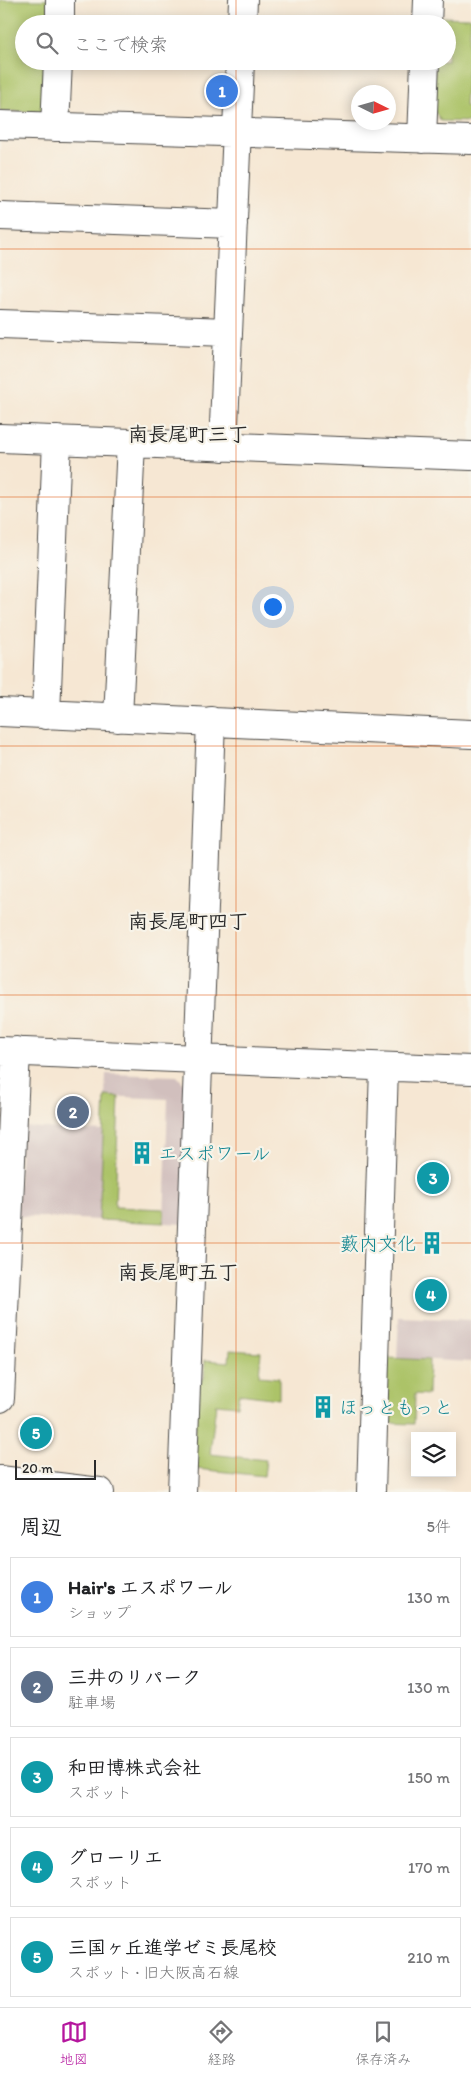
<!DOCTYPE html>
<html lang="ja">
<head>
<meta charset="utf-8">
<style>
  :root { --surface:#fff; --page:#f6f6f6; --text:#202124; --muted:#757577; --line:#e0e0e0; --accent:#b5179e }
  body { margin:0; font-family:Itim,"Klee One",sans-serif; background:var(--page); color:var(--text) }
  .controls { position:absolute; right:15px; bottom:15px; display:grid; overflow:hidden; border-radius:0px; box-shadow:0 2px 12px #0003 }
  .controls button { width:45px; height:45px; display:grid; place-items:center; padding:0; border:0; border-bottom:1px solid var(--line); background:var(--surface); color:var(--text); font:25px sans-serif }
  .compass { position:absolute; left:351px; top:85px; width:45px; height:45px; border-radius:50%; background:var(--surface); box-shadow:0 2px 12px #0003; rotate:95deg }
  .scale { position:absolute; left:15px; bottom:12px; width:81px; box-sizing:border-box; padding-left:5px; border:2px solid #2b2b2b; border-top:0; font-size:14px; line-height:18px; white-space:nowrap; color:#2b2b2b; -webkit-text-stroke:4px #f7f3e8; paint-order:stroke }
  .you { position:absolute; left:272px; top:606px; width:18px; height:18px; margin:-12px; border:4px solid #fff; border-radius:50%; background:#1a73e8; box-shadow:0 0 0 8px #1a73e833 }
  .badge { display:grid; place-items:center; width:32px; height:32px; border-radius:50%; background:var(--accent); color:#fff; font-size:16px; font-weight:700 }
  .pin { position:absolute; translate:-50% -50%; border:2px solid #fff; box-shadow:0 1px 5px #0006 }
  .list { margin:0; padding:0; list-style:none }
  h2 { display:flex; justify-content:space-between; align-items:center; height:65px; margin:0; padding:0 20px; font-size:21px }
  h2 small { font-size:16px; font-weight:400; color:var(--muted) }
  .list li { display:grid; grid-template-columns:32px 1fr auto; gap:15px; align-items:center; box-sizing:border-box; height:80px; margin:0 10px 10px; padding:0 10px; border:1px solid var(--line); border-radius:0px }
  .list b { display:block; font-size:19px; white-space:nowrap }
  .list p { margin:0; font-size:16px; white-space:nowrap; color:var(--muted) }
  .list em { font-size:16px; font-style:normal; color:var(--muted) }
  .icon { flex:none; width:28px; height:28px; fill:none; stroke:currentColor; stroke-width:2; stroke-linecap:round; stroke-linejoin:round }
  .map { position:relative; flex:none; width:471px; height:1492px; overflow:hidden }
  .search { position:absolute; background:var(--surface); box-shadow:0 2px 12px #0003; left:15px; right:15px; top:15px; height:55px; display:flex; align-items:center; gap:12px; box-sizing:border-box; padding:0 18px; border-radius:28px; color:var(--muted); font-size:19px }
  .sheet { height:515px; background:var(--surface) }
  nav { display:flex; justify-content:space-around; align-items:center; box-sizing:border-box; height:70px; border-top:1px solid var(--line); background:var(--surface); font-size:14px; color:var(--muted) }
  nav a { display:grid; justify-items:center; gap:2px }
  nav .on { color:var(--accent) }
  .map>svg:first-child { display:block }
  .industrial { fill:#d1bfbd }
  .green { fill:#acc368; stroke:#6c774a }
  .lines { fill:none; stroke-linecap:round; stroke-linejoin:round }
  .minor-casing { stroke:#494744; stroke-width:30 }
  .major-casing { stroke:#494744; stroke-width:30 }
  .minor { stroke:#fff; stroke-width:28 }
  .major { stroke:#fff; stroke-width:28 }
  .grid { fill:none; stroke:#df570e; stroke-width:1; stroke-opacity:0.55 }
  .labels { text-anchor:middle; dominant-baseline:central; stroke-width:4.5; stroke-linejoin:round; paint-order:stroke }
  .culture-label { font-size:19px; fill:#0d838f; stroke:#f7f3e8; text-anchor:start }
  .neighbourhood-label { font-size:20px; font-weight:bold; fill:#2b2b2b; stroke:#f7f3e8 }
</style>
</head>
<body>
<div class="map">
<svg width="471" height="1492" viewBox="0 0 471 1492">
  <rect width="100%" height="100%" fill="#f7f3e8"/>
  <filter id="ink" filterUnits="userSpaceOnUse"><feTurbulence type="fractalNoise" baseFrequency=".02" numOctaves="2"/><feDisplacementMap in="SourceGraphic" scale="10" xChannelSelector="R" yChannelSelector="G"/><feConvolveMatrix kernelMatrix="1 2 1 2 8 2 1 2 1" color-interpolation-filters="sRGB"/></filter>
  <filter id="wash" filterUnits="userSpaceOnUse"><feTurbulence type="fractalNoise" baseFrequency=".0096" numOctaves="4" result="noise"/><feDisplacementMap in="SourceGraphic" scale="20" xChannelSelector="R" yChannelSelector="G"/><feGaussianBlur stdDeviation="1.12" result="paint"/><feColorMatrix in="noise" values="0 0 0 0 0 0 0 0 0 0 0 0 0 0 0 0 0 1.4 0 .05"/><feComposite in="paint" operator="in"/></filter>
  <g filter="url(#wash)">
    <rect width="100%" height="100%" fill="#f6e7d3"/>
    <!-- industrial -->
    <path class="industrial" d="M106,1074L177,1076L188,1088L184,1224L164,1223L168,1099L105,1096Z
      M22,1127L103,1131L99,1220L17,1216Z
      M399,1317L471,1320V1362L397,1358Z"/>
    <!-- green -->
    <path class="green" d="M0,0H50L49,24H24V61H48L47,105L41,112L0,111Z
      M436,17L471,18L465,106L471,107V122L441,121L433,109L435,61H447V24H436Z
      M105,1096L119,1097L115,1207L164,1209V1223L99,1220Z
      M230,1350L261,1352L259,1376L279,1378V1399L239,1394L237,1406L216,1404L210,1454L266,1460L264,1476L197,1469L193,1464L197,1379H204L205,1360L229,1362Z
      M387,1358L429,1360L428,1395L415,1394L414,1424L384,1423Z"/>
  </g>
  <g filter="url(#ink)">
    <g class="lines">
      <defs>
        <path id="minor" d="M60,24V0
          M242,24L243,0
          M427,24L428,0
          M0,125L471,140
          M55,127L58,61
          M422,139L425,61
          M0,216L233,224
          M0,324L228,332
          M0,438L471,456
          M223,447L240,61
          M0,712L471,734
          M46,715L57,440
          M118,718L131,443
          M0,1051L471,1070
          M0,1398L16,1051
          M182,1492L211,721
          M371,1492L384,1067"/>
        <path id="major" d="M0,1480L100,1492"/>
      </defs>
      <!-- minor casing -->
      <use href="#minor" class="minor-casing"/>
      <!-- major casing -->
      <use href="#major" class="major-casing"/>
      <!-- minor -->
      <use href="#minor" class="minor"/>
      <!-- major -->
      <use href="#major" class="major"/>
    </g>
  </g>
  <!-- grid -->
  <path class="grid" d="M236,0V24M236,61V1492M0,249H471M0,497H471M0,746H471M0,995H471M0,1243H471"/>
  <!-- icons -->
  <defs>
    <symbol id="building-bare" viewBox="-9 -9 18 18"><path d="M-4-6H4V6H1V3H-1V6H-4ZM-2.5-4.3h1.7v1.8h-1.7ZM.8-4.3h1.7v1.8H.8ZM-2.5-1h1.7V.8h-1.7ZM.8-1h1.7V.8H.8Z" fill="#0f9aa8" stroke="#f7f3e8" stroke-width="2.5" paint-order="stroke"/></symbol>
  </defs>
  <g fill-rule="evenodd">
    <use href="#building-bare" x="126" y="1137" width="32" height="32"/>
    <use href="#building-bare" x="416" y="1227" width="32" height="32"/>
    <use href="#building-bare" x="307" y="1391" width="32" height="32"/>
  </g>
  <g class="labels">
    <!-- culture labels -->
    <g class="culture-label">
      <text x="158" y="1153">エスポワール</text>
      <text x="416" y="1243" text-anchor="end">藪内文化</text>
      <text x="339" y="1407">ほっともっと</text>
    </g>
    <!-- neighbourhood labels -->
    <g class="neighbourhood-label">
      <text x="188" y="434">南長尾町三丁</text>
      <text x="188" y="921">南長尾町四丁</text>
      <text x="178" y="1272">南長尾町五丁</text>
    </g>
  </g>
</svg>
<div class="controls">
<button><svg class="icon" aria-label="layers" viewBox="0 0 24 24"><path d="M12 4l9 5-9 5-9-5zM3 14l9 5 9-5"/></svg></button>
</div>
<svg class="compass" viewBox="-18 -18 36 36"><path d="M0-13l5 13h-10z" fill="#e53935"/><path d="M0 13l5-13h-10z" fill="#757577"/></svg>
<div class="scale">20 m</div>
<div class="you"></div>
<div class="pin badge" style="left:222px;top:91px;background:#3f7fe0">1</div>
<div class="pin badge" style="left:73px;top:1112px;background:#5c6f8a">2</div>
<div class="pin badge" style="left:433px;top:1178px;background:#0f9aa8">3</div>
<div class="pin badge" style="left:431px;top:1295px;background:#0f9aa8">4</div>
<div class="pin badge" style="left:36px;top:1433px;background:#0f9aa8">5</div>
<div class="search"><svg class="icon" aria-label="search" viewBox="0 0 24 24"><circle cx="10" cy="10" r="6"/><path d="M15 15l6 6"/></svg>ここで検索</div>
</div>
<section class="sheet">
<h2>周辺<small>5件</small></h2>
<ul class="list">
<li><span class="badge" style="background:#3f7fe0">1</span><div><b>Hair's エスポワール</b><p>ショップ</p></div><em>130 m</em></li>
<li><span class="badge" style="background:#5c6f8a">2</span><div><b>三井のリパーク</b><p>駐車場</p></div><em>130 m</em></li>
<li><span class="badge" style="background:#0f9aa8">3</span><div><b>和田博株式会社</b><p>スポット</p></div><em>150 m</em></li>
<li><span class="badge" style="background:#0f9aa8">4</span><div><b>グローリエ</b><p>スポット</p></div><em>170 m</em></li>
<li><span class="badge" style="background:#0f9aa8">5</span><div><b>三国ヶ丘進学ゼミ長尾校</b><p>スポット · 旧大阪高石線</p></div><em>210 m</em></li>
</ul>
</section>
<nav>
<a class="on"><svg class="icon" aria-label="map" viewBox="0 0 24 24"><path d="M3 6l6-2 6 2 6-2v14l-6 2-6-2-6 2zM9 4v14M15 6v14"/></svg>地図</a>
<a><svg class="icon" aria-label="directions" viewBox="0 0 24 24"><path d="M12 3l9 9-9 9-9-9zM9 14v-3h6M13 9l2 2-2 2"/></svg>経路</a>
<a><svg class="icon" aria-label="saved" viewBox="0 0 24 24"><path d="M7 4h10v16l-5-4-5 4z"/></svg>保存済み</a>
</nav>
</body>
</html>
